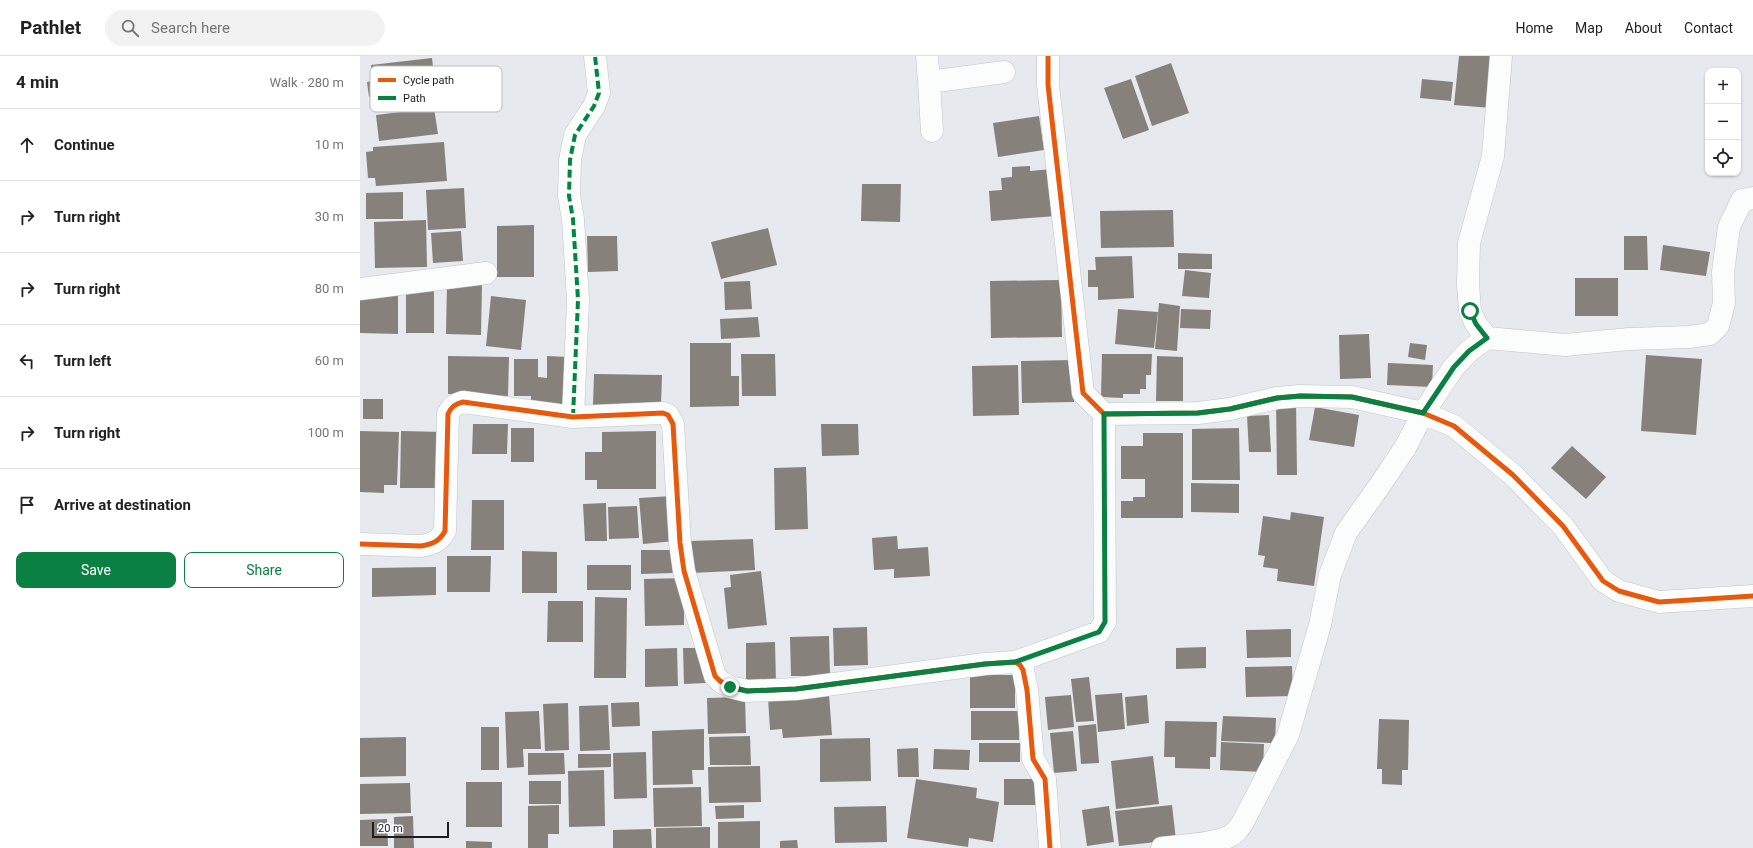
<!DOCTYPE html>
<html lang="en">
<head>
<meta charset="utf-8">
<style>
  :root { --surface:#fff; --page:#f2f2f2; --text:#222; --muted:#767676; --line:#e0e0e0; --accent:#0b8043 }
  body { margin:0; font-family:Roboto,sans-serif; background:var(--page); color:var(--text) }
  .controls { position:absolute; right:12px; top:12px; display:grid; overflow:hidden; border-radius:8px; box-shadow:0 1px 3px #0004 }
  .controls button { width:36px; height:36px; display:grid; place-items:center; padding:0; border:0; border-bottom:1px solid var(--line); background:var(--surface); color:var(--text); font:20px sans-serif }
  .scale { position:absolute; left:12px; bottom:10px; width:77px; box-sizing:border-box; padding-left:4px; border:2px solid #1a1c20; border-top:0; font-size:11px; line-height:14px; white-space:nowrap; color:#1a1c20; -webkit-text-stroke:3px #fff; paint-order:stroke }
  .stop { position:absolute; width:12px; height:12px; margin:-9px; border:3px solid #0b8043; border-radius:50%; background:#fff }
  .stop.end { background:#0b8043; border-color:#fff; box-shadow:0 1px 4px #0008 }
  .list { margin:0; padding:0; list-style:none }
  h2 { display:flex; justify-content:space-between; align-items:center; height:52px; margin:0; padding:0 16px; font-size:17px }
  h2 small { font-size:13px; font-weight:400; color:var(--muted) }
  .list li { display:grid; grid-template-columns:26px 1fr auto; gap:12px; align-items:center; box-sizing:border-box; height:72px; padding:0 16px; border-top:1px solid var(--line) }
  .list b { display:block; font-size:15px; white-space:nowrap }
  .list em { font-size:13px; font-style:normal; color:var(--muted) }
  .actions { display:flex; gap:8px; padding:12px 16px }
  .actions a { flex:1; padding:9px 0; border:1px solid var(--accent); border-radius:8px; text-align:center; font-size:14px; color:var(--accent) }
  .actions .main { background:var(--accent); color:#fff }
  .icon { flex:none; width:22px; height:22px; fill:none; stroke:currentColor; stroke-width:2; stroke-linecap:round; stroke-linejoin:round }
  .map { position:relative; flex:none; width:1393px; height:792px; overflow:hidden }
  header { display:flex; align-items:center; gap:24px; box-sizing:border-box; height:56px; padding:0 20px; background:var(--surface); border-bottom:1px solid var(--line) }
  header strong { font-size:19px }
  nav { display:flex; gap:22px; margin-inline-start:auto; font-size:14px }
  .search { width:280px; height:36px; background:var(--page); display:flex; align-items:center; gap:10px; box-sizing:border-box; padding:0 14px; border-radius:22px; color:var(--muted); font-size:15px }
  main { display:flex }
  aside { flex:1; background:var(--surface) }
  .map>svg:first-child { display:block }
  .building { fill:#86817a }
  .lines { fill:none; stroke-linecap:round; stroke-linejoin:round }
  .minor-casing { stroke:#c2c4c8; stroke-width:23 }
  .minor { stroke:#fbfcfc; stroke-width:22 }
  .quiet { stroke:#00873e; stroke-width:4; stroke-dasharray:8 4; stroke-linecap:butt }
  .cycleway-casing { stroke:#fff; stroke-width:8 }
  .cycleway { stroke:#e8590c; stroke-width:5 }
  .route { stroke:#0b8043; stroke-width:5 }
  .key { fill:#fff; stroke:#babbbc; stroke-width:1 }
  .key-label { font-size:11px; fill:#1a1c20 }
</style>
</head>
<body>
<header>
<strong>Pathlet</strong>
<div class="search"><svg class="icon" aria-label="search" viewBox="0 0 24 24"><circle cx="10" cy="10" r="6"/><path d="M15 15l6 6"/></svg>Search here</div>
<nav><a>Home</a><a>Map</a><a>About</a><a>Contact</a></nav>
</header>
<main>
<aside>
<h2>4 min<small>Walk · 280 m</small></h2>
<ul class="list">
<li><svg class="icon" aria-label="ahead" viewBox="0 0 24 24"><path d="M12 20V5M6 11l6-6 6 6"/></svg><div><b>Continue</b></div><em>10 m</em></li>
<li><svg class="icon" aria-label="right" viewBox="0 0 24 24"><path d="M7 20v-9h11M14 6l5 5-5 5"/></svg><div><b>Turn right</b></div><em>30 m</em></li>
<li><svg class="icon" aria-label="right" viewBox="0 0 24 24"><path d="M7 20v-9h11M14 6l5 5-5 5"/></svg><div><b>Turn right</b></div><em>80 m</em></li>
<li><svg class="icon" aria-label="left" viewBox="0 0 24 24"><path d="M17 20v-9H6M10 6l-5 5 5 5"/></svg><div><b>Turn left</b></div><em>60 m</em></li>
<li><svg class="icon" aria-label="right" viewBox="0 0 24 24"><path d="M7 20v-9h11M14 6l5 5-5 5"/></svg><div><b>Turn right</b></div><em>100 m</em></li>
<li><svg class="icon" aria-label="arrive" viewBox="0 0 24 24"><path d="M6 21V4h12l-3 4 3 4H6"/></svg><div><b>Arrive at destination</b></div></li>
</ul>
<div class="actions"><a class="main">Save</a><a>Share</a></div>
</aside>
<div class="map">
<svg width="1393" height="792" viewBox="0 0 1393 792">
  <rect width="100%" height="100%" fill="#e6e9ee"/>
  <!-- building -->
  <path class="building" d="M1099,0H1136L1132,52L1094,49Z
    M72,2L77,45L16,53L15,40L9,41L7,26L12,25L11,9Z
    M811,7L829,57L792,70L775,20Z
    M771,23L789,74L763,83L744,32Z
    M1062,23L1093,26L1091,45L1060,42Z
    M74,52L78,78L19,85L16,59Z
    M679,60L684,94L638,101L633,67Z
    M84,86L87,125L16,130L15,122H8L6,96L13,95V91Z
    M670,110V115L692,113L696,160L631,165L629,135L642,134L641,122L652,121V111Z
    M502,128H541L540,166L501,165Z
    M104,132L106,172L68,174L66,134Z
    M43,136V163H6V137Z
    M813,154L814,191L741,192L740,155Z
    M66,164L67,211L15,212L14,166Z
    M174,169V221H137V170Z
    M408,172L417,209L361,223L351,186Z
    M101,175L103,205L73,207L71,177Z
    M227,180H257L258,215L228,216Z
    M1264,180H1287L1288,214H1264Z
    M1303,189L1350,196L1346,220L1300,214Z
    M818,197L852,198V213H818Z
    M772,200L774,242L738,244V231H728V214H736L735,201Z
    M825,214L851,217L849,242L822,240Z
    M1215,222H1258V260H1215Z
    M701,224L702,281L631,282L630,225Z
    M390,225L392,253L365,254L364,226Z
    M87,227L122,228L121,279L86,278Z
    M46,230H74V277H46Z
    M0,237L38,238V278L0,277Z
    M131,240L166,244L161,294L126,290Z
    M799,247L820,250L817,295L795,293Z
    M758,253L798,256L794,292L755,288Z
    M821,253L851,254L850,273L820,272Z
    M398,261L400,281L361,283L360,263Z
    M1009,278L1011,322L980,323L979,279Z
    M330,287H371V320H379V350L330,351Z
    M1050,287L1067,289L1065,304L1048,301Z
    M381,298H415L416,340H382Z
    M742,298H792L791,319H786V333H780V338H763V342L741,341Z
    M1286,299L1342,303L1336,379L1281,375Z
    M88,300L149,301L148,340L88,338Z
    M187,300L209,301L208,351H171V340H154V303H178V321L187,322Z
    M797,300L823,301V345H796Z
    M713,304L714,346L662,347L661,305Z
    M1028,307L1073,309L1072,331L1027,329Z
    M658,309L659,359L613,360L612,310Z
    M234,318L302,319L301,350L233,349Z
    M3,343H23V363H3Z
    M916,345H936L937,419H917Z
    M955,351L999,359L994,391L949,384Z
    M909,359L911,396H889L887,360Z
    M113,368H148L147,398H112Z
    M461,368H498L499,399L462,400Z
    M151,372H174V406H151Z
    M879,372L880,424H832V373Z
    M0,375L39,376L37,429H24V437L0,436Z
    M41,375L83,376L82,432H40Z
    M296,375V433H237V424H225V396H242V376Z
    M783,377H823V462H761V445H773V441H785V423H761V390H783Z
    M1212,390L1246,421L1226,443L1191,412Z
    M446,411L448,473L415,474L414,412Z
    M831,427L879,428V457L831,456Z
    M312,440L315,485L283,488L279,442Z
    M112,444H144V494H111Z
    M246,447L247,485H225L223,448Z
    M277,450L279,482L249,483L248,451Z
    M931,456L964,461L954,530L917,525L918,513L903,511L905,500L898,499L903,460L930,464Z
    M537,480L538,493L568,491L570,520L534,522V513L514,514L512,482Z
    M393,483L395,514L331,517L330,485Z
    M281,494H313V517L281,518Z
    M162,495L197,496V537H162Z
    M87,500H131L130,536H87Z
    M227,509H271V534H227Z
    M76,511V539L12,541V512Z
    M401,515L407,569L368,573L364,532L371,531L370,519Z
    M324,522V569L285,570L284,523Z
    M235,541L267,542L266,622H234Z
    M188,545H223V586H187Z
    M507,571L508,609L474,610L473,572Z
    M931,573V601L887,602L886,574Z
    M469,580L470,620H431L430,581Z
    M415,586L416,628L386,629V587Z
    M846,591V612L816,613V592Z
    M317,592L318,630L285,631V593Z
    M323,592H345L346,627L324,628Z
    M932,610L933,640L886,641L885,611Z
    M610,619H655V652H610Z
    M729,621L734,665L716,666L711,623Z
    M762,637L765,673L738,676L735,639Z
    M469,638L472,679L423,682L422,673L410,674L408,642Z
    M711,639L714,671L688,674L685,641Z
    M787,639L789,667L767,670L765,641Z
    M385,641L386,677L348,678L347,642Z
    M279,646L280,670L252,671L251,647Z
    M208,647L209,694L185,695L183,648Z
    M248,649L250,694L220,695L219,650Z
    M179,655L181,693H163L164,711L147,712L145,656Z
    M611,655H659V684H611Z
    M863,660L916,662L915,687L861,685Z
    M1019,663L1049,664L1048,714H1042V729L1022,728V713H1017Z
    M805,665L857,666L856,701H850V713L815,712V701H804Z
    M736,668L739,707L721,708L718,670Z
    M121,671H139V714H121Z
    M344,673V714H332L333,728L293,729L292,675Z
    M713,675L717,715L694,717L690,677Z
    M390,680L391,709H350L349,681Z
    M46,681V720L0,721V682Z
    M510,682L511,725L460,726V683Z
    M861,686L904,688L903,716L860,714Z
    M619,687H660V706H619Z
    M558,692L559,721H538L537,693Z
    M574,693L610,694L609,714L573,713Z
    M286,696L287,742L254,743L253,697Z
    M168,697H204L205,718L168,719Z
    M218,698H251V711L218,712Z
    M793,700L799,748L756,753L751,705Z
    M400,710L401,746L349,747L348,711Z
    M244,714L245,770L209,771L208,715Z
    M556,723L617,732L616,742L639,746L633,786L609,782L608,791L547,782Z
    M644,723H684V749H644Z
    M169,725H201V748H169Z
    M106,726H142V771H106Z
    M50,727L51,757L0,758V728Z
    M341,731L342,770L294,771L293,732Z
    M199,749V778H188V792H168V750Z
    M384,749V762L356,763L355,750Z
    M812,749L816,784L759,790L755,755Z
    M526,750L527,786L475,787L474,751Z
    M749,750L754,786L727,790L722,754Z
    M53,760L54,792H34V761Z
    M27,763L28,790H0V764Z
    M400,765V792H358V766Z
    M350,771V792H296V772Z
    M291,773L292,792H253V774Z
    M437,784L438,792H420V785Z
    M106,785L132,786V792H106Z"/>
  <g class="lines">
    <defs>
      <path id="minor" d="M567,0L569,26
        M688,0V29L723,337L744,358L838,357L870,353L917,342L940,340L992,341L1063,357L1094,370L1153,419L1203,470L1243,525L1259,535L1299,546L1393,540
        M1141,0L1133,100L1109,187L1108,228L1110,255L1116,268L1127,282L1205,289L1269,283L1329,281L1350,278L1358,270L1364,247L1363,216L1369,171L1382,144L1393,142
        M572,75L569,26L644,16
        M0,233L126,217
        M213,361L218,244L213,163L209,140L210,104L215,79L234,50L239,37L235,0
        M0,488L61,490C72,488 79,486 85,475L88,358C91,351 95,348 103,346L213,361L303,357L308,359L313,368L320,487L324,515L355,620L360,625L370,631L387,635L436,633L625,608L655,606L660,609L663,614L667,634L673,703L685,723L690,792
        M655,606L739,576L745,566L744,358
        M802,792C819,790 856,788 870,780C876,777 879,772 883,766L928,679L960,569L970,519L986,477L1020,429L1045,392L1063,357L1094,311L1109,295L1127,282"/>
    </defs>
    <!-- minor casing -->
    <use href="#minor" class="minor-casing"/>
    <!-- minor -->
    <use href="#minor" class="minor"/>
    <!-- quiet -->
    <path class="quiet" d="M213,361L218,244L213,163L209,140L210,104L215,79L234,50L239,37L235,0"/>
    <defs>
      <path id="cycleway" d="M688,0V29L723,337L744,358L838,357L870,353L917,342L940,340L992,341L1063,357L1094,370L1153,419L1203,470L1243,525L1259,535L1299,546L1393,540
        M0,488L61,490C72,488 79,486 85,475L88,358C91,351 95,348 103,346L213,361L303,357L308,359L313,368L320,487L324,515L355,620L360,625L370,631L387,635L436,633L625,608L655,606L660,609L663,614L667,634L673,703L685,723L690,792"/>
    </defs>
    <!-- cycleway casing -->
    <use href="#cycleway" class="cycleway-casing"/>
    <!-- cycleway -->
    <use href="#cycleway" class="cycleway"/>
  </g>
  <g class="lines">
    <!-- route -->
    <path class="route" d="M370,631L387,635L436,633L625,608L655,606L739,576L745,566L744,358L838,357L870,353L917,342L940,340L992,341L1063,357L1094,311L1109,295L1127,282L1116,268L1110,255"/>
  </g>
  <!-- legend -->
  <rect x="10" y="10" width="132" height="46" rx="6" class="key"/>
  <rect x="18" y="22" width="18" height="4" fill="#e8590c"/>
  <rect x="18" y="40" width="18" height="4" fill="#00873e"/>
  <g class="key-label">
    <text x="43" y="28">Cycle path</text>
    <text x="43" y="46">Path</text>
  </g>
</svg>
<div class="controls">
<button>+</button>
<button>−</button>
<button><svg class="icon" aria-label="locate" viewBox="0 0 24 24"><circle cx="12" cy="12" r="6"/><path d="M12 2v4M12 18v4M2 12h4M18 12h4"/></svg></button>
</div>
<div class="scale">20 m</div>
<div class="stop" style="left:1110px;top:255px"></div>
<div class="stop end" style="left:370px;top:631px"></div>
</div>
</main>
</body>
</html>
